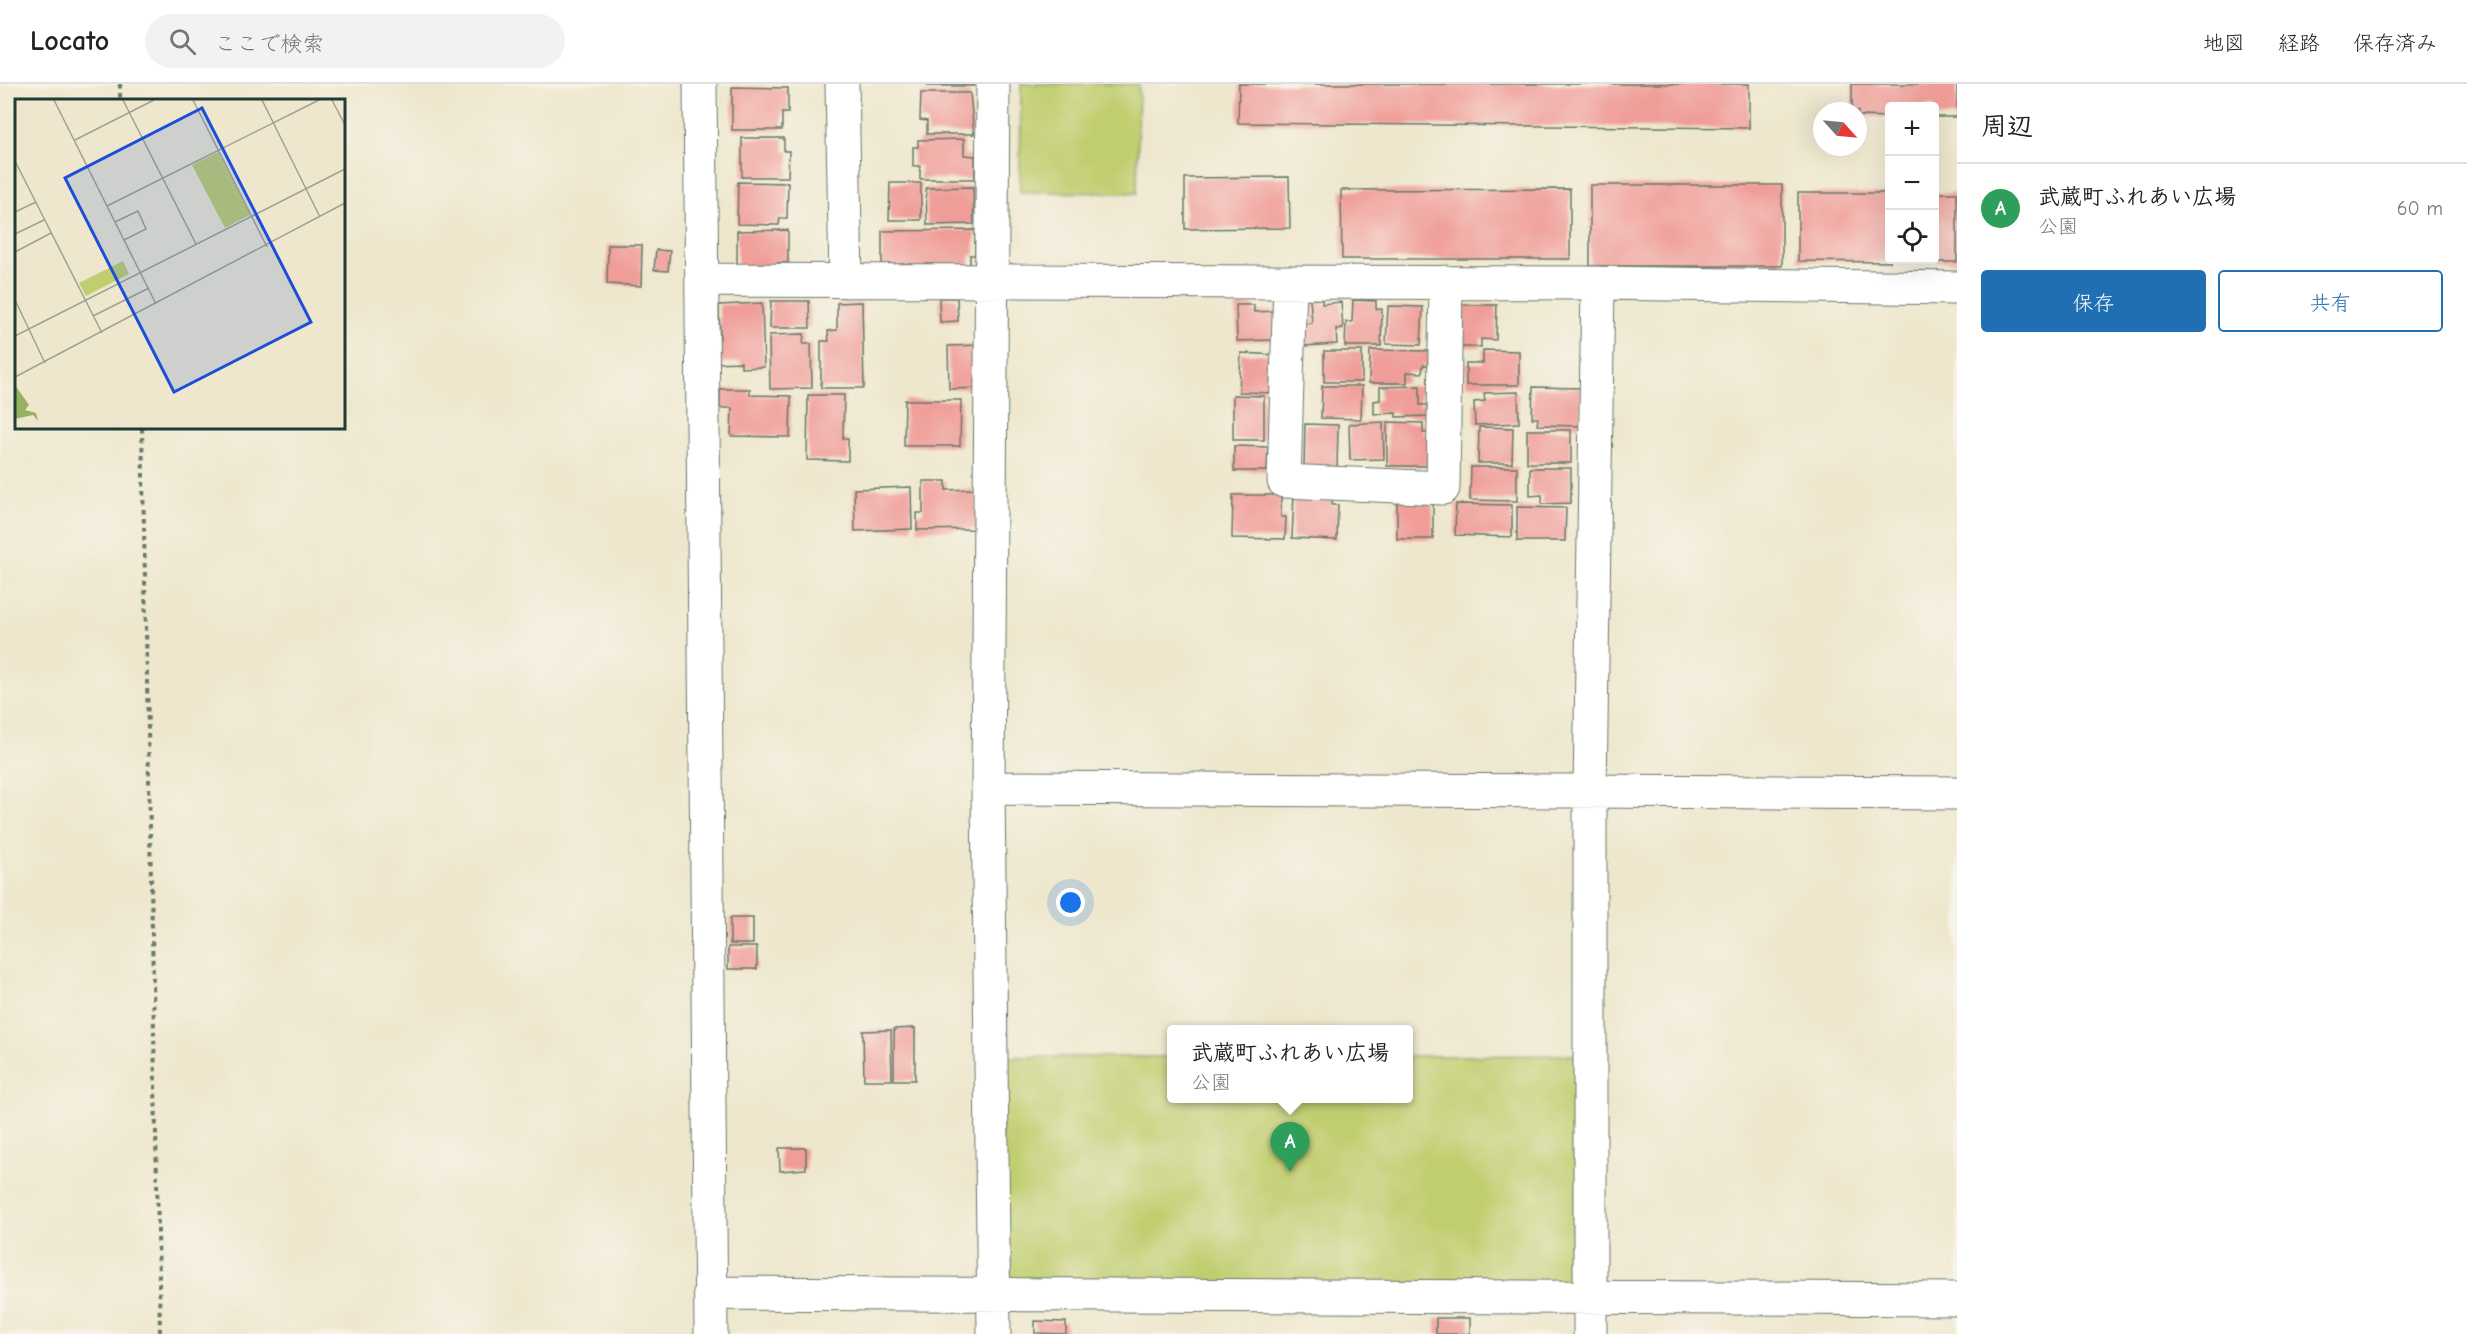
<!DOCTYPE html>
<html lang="ja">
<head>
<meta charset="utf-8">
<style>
  :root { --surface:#fff; --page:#f2f2f2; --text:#222; --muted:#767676; --line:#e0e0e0; --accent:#1f6fb2 }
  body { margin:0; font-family:"Comic Neue","Klee One",sans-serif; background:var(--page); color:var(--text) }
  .controls { position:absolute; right:18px; top:18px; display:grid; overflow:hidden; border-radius:6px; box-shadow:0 6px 24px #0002 }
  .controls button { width:54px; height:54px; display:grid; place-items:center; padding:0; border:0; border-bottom:2px solid var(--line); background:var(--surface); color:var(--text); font:30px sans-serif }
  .compass { position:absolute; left:1813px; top:18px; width:54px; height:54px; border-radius:50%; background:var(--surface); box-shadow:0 6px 24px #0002; rotate:117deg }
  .you { position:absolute; left:1071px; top:819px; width:21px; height:21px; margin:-15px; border:4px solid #fff; border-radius:50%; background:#1a73e8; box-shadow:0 0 0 9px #1a73e833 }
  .badge { display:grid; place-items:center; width:39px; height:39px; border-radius:50%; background:var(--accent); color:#fff; font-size:20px; font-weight:700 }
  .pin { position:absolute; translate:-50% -50px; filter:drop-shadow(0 2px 3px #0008) }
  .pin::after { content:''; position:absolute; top:32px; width:21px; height:18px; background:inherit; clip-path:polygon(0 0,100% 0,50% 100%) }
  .popup { position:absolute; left:1167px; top:941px; width:246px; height:78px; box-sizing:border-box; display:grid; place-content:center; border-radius:6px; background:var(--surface); filter:drop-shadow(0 2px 4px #0005); font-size:20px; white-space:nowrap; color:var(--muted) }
  .popup b { font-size:22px; color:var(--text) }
  .popup::after { content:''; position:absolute; left:50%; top:100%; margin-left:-12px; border:12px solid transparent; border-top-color:var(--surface) }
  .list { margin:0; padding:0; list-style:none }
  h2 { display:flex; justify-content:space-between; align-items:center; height:78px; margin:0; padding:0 24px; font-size:26px }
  h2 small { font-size:20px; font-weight:400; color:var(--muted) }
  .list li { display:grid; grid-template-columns:39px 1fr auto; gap:18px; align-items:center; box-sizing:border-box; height:90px; padding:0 24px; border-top:2px solid var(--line) }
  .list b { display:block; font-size:22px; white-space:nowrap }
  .list p { margin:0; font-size:20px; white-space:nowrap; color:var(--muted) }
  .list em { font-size:20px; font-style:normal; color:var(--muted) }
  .actions { display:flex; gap:12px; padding:18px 24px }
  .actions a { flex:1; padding:14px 0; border:2px solid var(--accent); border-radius:6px; text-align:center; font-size:21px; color:var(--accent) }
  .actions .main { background:var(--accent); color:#fff }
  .icon { flex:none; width:33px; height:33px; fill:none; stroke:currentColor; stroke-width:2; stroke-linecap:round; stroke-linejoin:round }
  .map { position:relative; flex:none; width:1957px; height:1250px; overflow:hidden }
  header { display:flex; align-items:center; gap:36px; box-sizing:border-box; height:84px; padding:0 30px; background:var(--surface); border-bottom:2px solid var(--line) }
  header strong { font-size:28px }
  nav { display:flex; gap:33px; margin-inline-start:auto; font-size:21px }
  .search { width:420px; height:54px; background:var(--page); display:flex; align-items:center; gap:15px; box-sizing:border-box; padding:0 21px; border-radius:33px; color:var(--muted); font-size:22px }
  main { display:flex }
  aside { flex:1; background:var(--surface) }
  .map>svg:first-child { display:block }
  .green { fill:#c1ce70; stroke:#708652; stroke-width:1.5 }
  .building { fill:#f09c98 }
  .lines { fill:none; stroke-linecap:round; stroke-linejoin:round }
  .minor-casing { stroke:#67786a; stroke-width:35 }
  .path { stroke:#67786a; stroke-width:4; stroke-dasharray:4.5 4.5; stroke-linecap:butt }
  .minor { stroke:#fff; stroke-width:33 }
  .inset-road { fill:none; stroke:#9ba390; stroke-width:1.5 }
  .view { fill:#1d4ed8; fill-opacity:0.15; stroke:#1d4ed8; stroke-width:3 }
  .inset-edge { fill:none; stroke:#1f3d34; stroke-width:3 }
</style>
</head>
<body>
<header>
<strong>Locato</strong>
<div class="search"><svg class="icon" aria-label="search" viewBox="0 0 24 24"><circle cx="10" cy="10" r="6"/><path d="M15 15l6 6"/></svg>ここで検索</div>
<nav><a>地図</a><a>経路</a><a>保存済み</a></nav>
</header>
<main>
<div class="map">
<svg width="1957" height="1250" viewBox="0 0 1957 1250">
  <rect width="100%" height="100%" fill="#f7f3e8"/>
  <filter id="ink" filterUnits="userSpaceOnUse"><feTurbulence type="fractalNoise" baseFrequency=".0167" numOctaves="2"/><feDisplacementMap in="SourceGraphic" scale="12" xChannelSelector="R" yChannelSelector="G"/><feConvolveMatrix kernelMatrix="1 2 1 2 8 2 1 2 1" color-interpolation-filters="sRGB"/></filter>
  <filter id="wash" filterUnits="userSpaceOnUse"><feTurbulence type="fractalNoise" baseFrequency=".008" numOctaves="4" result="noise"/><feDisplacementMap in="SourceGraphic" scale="24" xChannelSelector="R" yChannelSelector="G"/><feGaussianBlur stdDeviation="1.35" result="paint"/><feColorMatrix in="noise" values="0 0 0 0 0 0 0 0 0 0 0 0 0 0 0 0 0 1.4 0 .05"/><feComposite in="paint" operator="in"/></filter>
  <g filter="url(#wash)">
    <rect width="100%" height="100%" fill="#eee7cd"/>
    <!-- green -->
    <path class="green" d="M1021,0H1139L1137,109L1020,108Z
      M1580,971L1576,1206L1003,1202L1000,973H1171L1172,1014H1408L1409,972Z"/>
    <g id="blocks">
      <!-- building -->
      <path class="building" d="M928,0H974V2H928Z
        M1239,0H1749V44L1238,39Z
        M1852,0H1957V33H1934V22H1890V33L1858,32V27H1852Z
        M732,3L788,4V29H782V46H732Z
        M921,9H970L974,50H927V37L920,36Z
        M742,54H784V67H789L788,93H742Z
        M964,55V71L975,72V95H920V82H913V63H918V56Z
        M1289,93L1290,144L1185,145V94Z
        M738,98L788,99L787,134H780L779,141L737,140Z
        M890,99H921V136H889Z
        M1590,101H1782V182H1590Z
        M973,103L974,140L927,141L926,104Z
        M1570,105V175H1342L1341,106Z
        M1798,109H1890V178L1798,177Z
        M1934,109H1957V178H1915L1934,176Z
        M788,146V179H778V187H737V147Z
        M975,146V171H970V185L882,186V147Z
        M608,161H642L641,202L607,200Z
        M656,166L670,167L668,187L654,186Z
        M939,214H957L958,237L940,238Z
        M1310,215H1322V220L1341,218L1343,244L1336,245L1337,260L1303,262L1302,240L1312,239Z
        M1353,216L1376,217V225H1382L1381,262H1345L1346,238H1352Z
        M771,217H809L810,244H770Z
        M862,218L864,304H821V257H829L828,247L837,246V219Z
        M762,219L764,283L741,284V278L715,279L714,255H720L719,221Z
        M1236,221H1254V228L1277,227V256L1237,257Z
        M1459,221H1497L1496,256L1481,255V263H1458Z
        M1388,222L1423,223L1421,261L1386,260Z
        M804,250L803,260H811L812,304L770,305L769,251Z
        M981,261L982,304L949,305L948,262Z
        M1370,266L1430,267L1429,281H1423L1422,289L1407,288V299H1369Z
        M1483,266L1519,267V301H1466V279H1483Z
        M1324,267H1362V298H1324Z
        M1241,269L1277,271L1276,309L1239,308Z
        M1322,302H1362L1361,335L1321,334Z
        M1420,302V321H1429V332L1396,333V329L1374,330V317L1380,316V303Z
        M1533,303L1582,304L1580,342L1537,341L1538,334H1532Z
        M720,305H750V311L791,312L790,353L731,352L732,324H720Z
        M1518,308L1519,339L1475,341L1474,318L1485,317L1484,309Z
        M808,311H844L843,355H848V377L807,376Z
        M1233,311L1264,312V356H1233Z
        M905,316H961L960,362H904Z
        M1383,338L1384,375L1350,376L1349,340Z
        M1387,338L1423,339V349H1429L1428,382H1387Z
        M1305,340L1338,341L1337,386L1304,385Z
        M1479,343L1513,344L1512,379H1478Z
        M1527,346H1571V379H1527Z
        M1234,362L1268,363L1267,387H1234Z
        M1471,383H1517V417L1470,416Z
        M1530,384H1571V419L1542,420V411L1530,412Z
        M923,397H946V406L976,405L977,445L917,446V429H923Z
        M911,403L912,445L855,447L854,405Z
        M1294,410L1332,412V421H1338L1337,456L1292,454Z
        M1233,411H1281V433H1286L1285,455L1232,454Z
        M1397,413H1433V455H1397Z
        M1456,420L1512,421V453L1455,451Z
        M1517,423L1566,424L1565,457H1517Z
        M730,834H753V860H730Z
        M728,863H757V885H728Z
        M915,944V996H894V945Z
        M891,946L892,996H864L863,947Z
        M779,1064H806V1085L780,1087Z
        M1436,1234H1470V1250H1436Z
        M1035,1237L1066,1238V1250L1035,1249Z"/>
    </g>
  </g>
  <g filter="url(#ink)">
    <use href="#blocks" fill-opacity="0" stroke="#67786a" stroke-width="1.5"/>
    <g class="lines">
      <defs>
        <path id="minor" d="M700,0L711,1250
          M842,0L846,197
          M993,0L988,704L994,1250
          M702,196L1598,199L1957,204
          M1290,198L1284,397L1443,404L1446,198
          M988,704L1957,709
          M710,1209L1957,1215
          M1590,1250V706L1598,199"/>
      </defs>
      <!-- minor casing -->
      <use href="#minor" class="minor-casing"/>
      <!-- path -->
      <path class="path" d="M120,0V16
        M142,344L160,1250"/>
      <!-- minor -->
      <use href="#minor" class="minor"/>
    </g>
  </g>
  <!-- overview -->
  <g transform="translate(15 15)">
    <rect width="330" height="330" fill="#eee7cd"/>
    <path d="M203,53L235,116L210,129L177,66ZM108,162L114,175L71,197L64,184Z" fill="#c1ce70"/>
    <path d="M0,286L14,306L10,311L21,314L23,322L18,316L0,320Z" fill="#98b162"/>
    <path class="inset-road" d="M39,1L141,205M108,1L181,145M178,1L252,148M247,1L305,118M317,1L330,26M60,41L139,1M0,62L87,234M92,107L304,1M0,113L21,103M100,123L123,112L131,130L109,141M0,135L29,121M0,153L36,134M0,201L30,264M78,217L134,189M0,237L330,70M0,278L330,104"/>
    <path class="view" d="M187,9L296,223L159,293L50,79Z"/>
    <rect width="330" height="330" class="inset-edge"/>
  </g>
</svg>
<div class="controls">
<button>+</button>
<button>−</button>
<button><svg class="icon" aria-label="locate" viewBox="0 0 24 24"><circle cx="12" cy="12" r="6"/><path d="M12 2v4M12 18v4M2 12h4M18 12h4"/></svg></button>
</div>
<svg class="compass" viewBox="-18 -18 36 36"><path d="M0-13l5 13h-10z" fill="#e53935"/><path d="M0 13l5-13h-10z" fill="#767676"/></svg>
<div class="you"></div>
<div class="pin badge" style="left:1290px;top:1088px;background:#2e9e5b">A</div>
<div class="popup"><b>武蔵町ふれあい広場</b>公園</div>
</div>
<aside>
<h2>周辺<small></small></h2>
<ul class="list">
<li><span class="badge" style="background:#2e9e5b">A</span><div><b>武蔵町ふれあい広場</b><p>公園</p></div><em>60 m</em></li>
</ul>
<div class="actions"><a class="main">保存</a><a>共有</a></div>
</aside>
</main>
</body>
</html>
